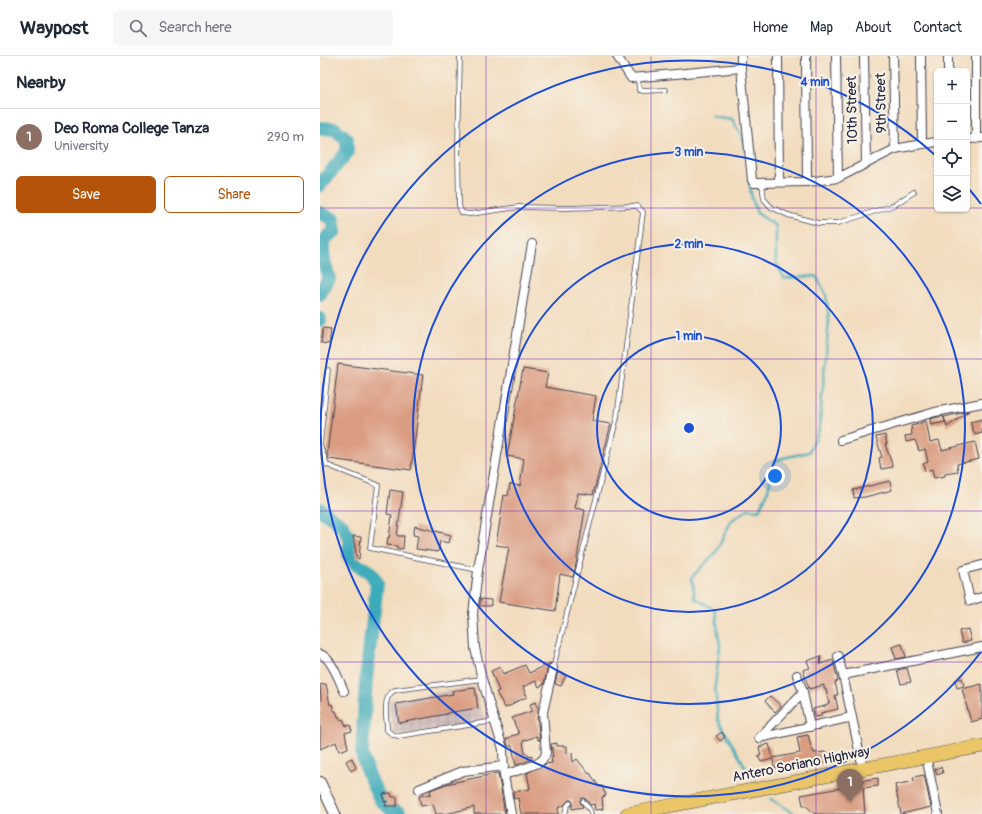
<!DOCTYPE html>
<html lang="en">
<head>
<meta charset="utf-8">
<style>
  :root { --surface:#fff; --page:#f6f6f7; --text:#1f2937; --muted:#747a83; --line:#e0e1e3; --accent:#b45309 }
  body { margin:0; font-family:Pangolin,sans-serif; background:var(--page); color:var(--text) }
  .controls { position:absolute; right:12px; top:12px; display:grid; overflow:hidden; border-radius:6px; box-shadow:0 1px 3px #0004 }
  .controls button { width:36px; height:36px; display:grid; place-items:center; padding:0; border:0; border-bottom:1px solid var(--line); background:var(--surface); color:var(--text); font:20px sans-serif }
  .you { position:absolute; left:455px; top:420px; width:14px; height:14px; margin:-10px; border:3px solid #fff; border-radius:50%; background:#1a73e8; box-shadow:0 0 0 6px #1a73e833 }
  .badge { display:grid; place-items:center; width:26px; height:26px; border-radius:50%; background:var(--accent); color:#fff; font-size:13px; font-weight:700 }
  .pin { position:absolute; translate:-50% -33px; filter:drop-shadow(0 1px 2px #0008) }
  .pin::after { content:''; position:absolute; top:21px; width:14px; height:12px; background:inherit; clip-path:polygon(0 0,100% 0,50% 100%) }
  .list { margin:0; padding:0; list-style:none }
  h2 { display:flex; justify-content:space-between; align-items:center; height:52px; margin:0; padding:0 16px; font-size:17px }
  h2 small { font-size:13px; font-weight:400; color:var(--muted) }
  .list li { display:grid; grid-template-columns:26px 1fr auto; gap:12px; align-items:center; box-sizing:border-box; height:56px; padding:0 16px; border-top:1px solid var(--line) }
  .list b { display:block; font-size:15px; white-space:nowrap }
  .list p { margin:0; font-size:13px; white-space:nowrap; color:var(--muted) }
  .list em { font-size:13px; font-style:normal; color:var(--muted) }
  .actions { display:flex; gap:8px; padding:12px 16px }
  .actions a { flex:1; padding:9px 0; border:1px solid var(--accent); border-radius:6px; text-align:center; font-size:14px; color:var(--accent) }
  .actions .main { background:var(--accent); color:#fff }
  .icon { flex:none; width:22px; height:22px; fill:none; stroke:currentColor; stroke-width:2; stroke-linecap:round; stroke-linejoin:round }
  .map { position:relative; flex:none; width:662px; height:758px; overflow:hidden }
  header { display:flex; align-items:center; gap:24px; box-sizing:border-box; height:56px; padding:0 20px; background:var(--surface); border-bottom:1px solid var(--line) }
  header strong { font-size:19px }
  nav { display:flex; gap:22px; margin-inline-start:auto; font-size:14px }
  .search { width:280px; height:36px; background:var(--page); display:flex; align-items:center; gap:10px; box-sizing:border-box; padding:0 14px; border-radius:6px; color:var(--muted); font-size:15px }
  main { display:flex }
  aside { flex:1; background:var(--surface) }
  .map>svg:first-child { display:block }
  .industrial { fill:url(#industrial-grid) }
  .lines { fill:none; stroke-linecap:round; stroke-linejoin:round }
  .stream { stroke:#3baab9; stroke-width:2.5 }
  .river { stroke:#3baab9; stroke-width:14 }
  .building { fill:#da9c81 }
  .service-casing { stroke:#413e4f; stroke-width:5.5 }
  .minor-casing { stroke:#413e4f; stroke-width:10 }
  .tertiary-casing { stroke:#413e4f; stroke-width:12 }
  .primary-casing { stroke:#413e4f; stroke-width:14 }
  .service { stroke:#fff; stroke-width:4 }
  .minor { stroke:#fff; stroke-width:8 }
  .tertiary { stroke:#fff; stroke-width:10 }
  .primary { stroke:#eac669; stroke-width:13 }
  .grid { fill:none; stroke:#7b2cbf; stroke-width:1; stroke-opacity:0.55 }
  .ring { fill:none; stroke:#1d4ed8; stroke-width:2 }
  .labels { text-anchor:middle; dominant-baseline:central; stroke-width:4; stroke-linejoin:round; paint-order:stroke }
  .street-label { font-size:14px; fill:#22223b; stroke:#f7f3e8 }
  .centre { fill:#1d4ed8; stroke:#f7f3e8; stroke-width:2 }
  .ring-label { font-size:12px; text-anchor:middle; font-weight:bold; fill:#1d4ed8; stroke:#f7f3e8; stroke-width:4; stroke-linejoin:round; paint-order:stroke }
</style>
</head>
<body>
<header>
<strong>Waypost</strong>
<div class="search"><svg class="icon" aria-label="search" viewBox="0 0 24 24"><circle cx="10" cy="10" r="6"/><path d="M15 15l6 6"/></svg>Search here</div>
<nav><a>Home</a><a>Map</a><a>About</a><a>Contact</a></nav>
</header>
<main>
<aside>
<h2>Nearby<small></small></h2>
<ul class="list">
<li><span class="badge" style="background:#8d6e63">1</span><div><b>Deo Roma College Tanza</b><p>University</p></div><em>290 m</em></li>
</ul>
<div class="actions"><a class="main">Save</a><a>Share</a></div>
</aside>
<div class="map">
<svg width="662" height="758" viewBox="0 0 662 758">
  <defs>
    <pattern id="industrial-grid" width="8" height="8" patternUnits="userSpaceOnUse"><rect width="8" height="8" fill="#d1bfbe"/><path d="M0 4h8M4 0v8" fill="none" stroke="#b3a4a4"/></pattern>
  </defs>
  <rect width="100%" height="100%" fill="#f7f3e8"/>
  <filter id="ink" filterUnits="userSpaceOnUse"><feTurbulence type="fractalNoise" baseFrequency=".025" numOctaves="2"/><feDisplacementMap in="SourceGraphic" scale="8" xChannelSelector="R" yChannelSelector="G"/><feConvolveMatrix kernelMatrix="1 2 1 2 8 2 1 2 1" color-interpolation-filters="sRGB"/></filter>
  <filter id="wash" filterUnits="userSpaceOnUse"><feTurbulence type="fractalNoise" baseFrequency=".012" numOctaves="4" result="noise"/><feDisplacementMap in="SourceGraphic" scale="16" xChannelSelector="R" yChannelSelector="G"/><feGaussianBlur stdDeviation="0.9" result="paint"/><feColorMatrix in="noise" values="0 0 0 0 0 0 0 0 0 0 0 0 0 0 0 0 0 1.4 0 .05"/><feComposite in="paint" operator="in"/></filter>
  <g filter="url(#wash)">
    <rect width="100%" height="100%" fill="#f2dcbe"/>
    <!-- industrial -->
    <path class="industrial" d="M153,631L166,666L74,679L68,645Z"/>
    <g class="lines">
      <!-- stream -->
      <path class="stream" d="M392,60L412,63L423,82L425,95
        M429,126L432,142L437,157L456,170V206L464,222L496,220L506,238L509,264L499,374L489,396L455,404L447,438L439,454L428,453L411,465L396,496L372,521L375,542L395,554L400,591L395,629L398,664L430,719
        M451,743L475,758"/>
      <!-- river -->
      <path class="river" d="M0,72L15,73L27,83V96L0,129
        M0,157L13,163L15,175C12,177 7,180 5,183C0,194 5,210 9,222L0,238
        M0,263V264
        M0,453L23,470L29,483V500L37,509L50,516L57,527L46,624L42,698L48,718L60,743L72,754L80,758"/>
    </g>
    <g id="blocks">
      <!-- building -->
      <path class="building" d="M3,272L11,273L9,288L1,287Z
        M18,308L103,319L91,414L9,403L7,398Z
        M203,313L228,317L225,331L276,340L272,365L291,368L273,439L258,437L255,452L265,454L256,508L253,521L240,518L235,555L179,546L189,491L176,489L184,439L188,440L190,428L200,430L204,403L187,400Z
        M649,355L627,371L624,361Z
        M623,360L625,366L611,369L610,363Z
        M662,363V377L655,379L650,366Z
        M606,365L610,386L619,384L622,394L655,386L659,403L637,408L638,416L625,418V420L614,422L612,413L605,415L603,408L608,406L605,393L599,395L595,384L586,386L585,380L592,379L591,370L600,368V367Z
        M565,379L567,388H565L573,411L561,413L559,402L562,401L556,381Z
        M570,425L572,434L545,441L534,442L533,434Z
        M70,434L83,436L77,480H84L83,493L77,492V490L67,489L68,481L69,482L72,459L67,458Z
        M95,470L131,479L129,487L120,485L118,496L96,493L98,480L93,479Z
        M33,480L41,481L39,503H37Z
        M160,543L171,544V550H160Z
        M648,573L651,585L642,587L639,575Z
        M582,588L586,601L576,603L572,591Z
        M501,600L500,608L513,604L518,625L515,626L518,639H515L518,653L501,657L502,660L495,661L493,653L505,650L509,647L506,633H504V629L489,633L483,614L490,612L487,605Z
        M231,607L228,611L224,628L219,631L216,625L203,631L207,641L193,647L194,648L185,652L176,636L179,635L171,615L180,611L183,618L205,609L209,617Z
        M587,612L591,626L581,628L577,614Z
        M238,616L246,619L241,630L235,628Z
        M642,622L644,630L637,632L635,624Z
        M6,628L10,649L12,648L14,655H16L18,661L19,660L20,664L23,663L26,670L30,669L32,675L25,677L28,692L19,695L16,686L0,693V645H1L0,629Z
        M662,628V663L651,666L642,633Z
        M155,632L158,652L127,657V658L79,667L76,648L133,638L132,635Z
        M450,640L461,650L455,656L445,645Z
        M216,646L218,652V660L217,661L220,684H218L217,680L203,685L205,698H208L209,701L212,700V703L196,709L192,690H188L186,683L191,681V680L199,678L192,662L212,655L210,648Z
        M402,676L405,681L400,685L396,680Z
        M488,679L492,694H493L494,697L505,696L507,706L498,708L497,704L454,712L453,703L441,706L438,700H441L439,691L449,688L453,702L480,697L477,681Z
        M237,687V690H247V698L252,697L253,706L257,703L269,718L270,717L279,731L282,730L286,740L282,741L283,753L275,754L274,748L270,749L266,743L263,742L261,743L260,745L263,751L252,753V750L253,746L251,744H249L243,750L238,752L239,758H201L198,742L194,743L193,736L210,733L207,717L226,708L232,707L231,701H233L231,688Z
        M32,702L36,712L31,715L26,705Z
        M621,711L623,717L617,719L615,713Z
        M178,717L185,758H154V751L126,758H116L113,748L101,750L99,740L111,738L110,734L126,728Z
        M604,719L611,751L581,758L575,729L594,725L593,721Z
        M558,722V730L543,732L545,758H495L485,749H483L481,739L521,732L520,728Z
        M71,737L72,741H77V750H65L67,745L64,746L63,738Z"/>
    </g>
  </g>
  <g filter="url(#ink)">
    <use href="#blocks" fill-opacity="0" stroke="#413e4f" stroke-width="1"/>
    <g class="lines">
      <defs>
        <path id="service" d="M140,0L138,92L139,150L142,157L150,158L199,151L244,152L317,150L323,156L297,361L233,612
          M318,22L319,34L324,35L346,34
          M442,127L444,143L451,151L468,159L498,167H518L556,155L574,149L594,136
          M0,388L8,314
          M0,389L7,409L58,429L50,492L158,514
          M162,623L75,634C61,641 67,661 67,674L73,679L79,680L174,665
          M263,745L270,754L271,758
          M245,758L247,750L250,747"/>
        <path id="minor" d="M297,0L311,22L421,12V0
          M458,0L459,126
          M486,0L487,126
          M516,0L518,122
          M544,0L546,107
          M573,0L575,93
          M601,0L602,88
          M628,0V15
          M421,12L432,124L434,127L487,126L518,122L575,93L602,88L617,86
          M647,83L662,82
          M656,83V0
          M521,384L615,356L662,347
          M662,509L643,514L650,545L662,541
          M0,598C11,601 19,624 24,635
          M518,600L523,619L543,713
          M477,619L483,636L490,671
          M523,619L662,591
          M483,636L439,682L532,661
          M606,700L618,758
          M184,719C195,715 213,711 221,705C224,703 225,700 226,697L223,656L233,612
          M99,733L143,715L184,710
          M191,758L184,719L183,693L162,623L155,592L153,558L158,514L212,188"/>
        <path id="tertiary" d="M0,726L15,758"/>
        <path id="primary" d="M307,758L662,690"/>
      </defs>
      <!-- service casing -->
      <use href="#service" class="service-casing"/>
      <!-- minor casing -->
      <use href="#minor" class="minor-casing"/>
      <!-- tertiary casing -->
      <use href="#tertiary" class="tertiary-casing"/>
      <!-- primary casing -->
      <use href="#primary" class="primary-casing"/>
      <!-- service -->
      <use href="#service" class="service"/>
      <!-- minor -->
      <use href="#minor" class="minor"/>
      <!-- tertiary -->
      <use href="#tertiary" class="tertiary"/>
      <!-- primary -->
      <use href="#primary" class="primary"/>
    </g>
  </g>
  <!-- grid -->
  <path class="grid" d="M166,0V758M331,0V758M496,0V758M0,152H617M647,152H662M0,303H662M0,455H662M0,606H662"/>
  <!-- distance rings -->
  <g class="ring">
    <circle cx="369" cy="372" r="92"/>
    <circle cx="369" cy="372" r="184"/>
    <circle cx="369" cy="372" r="276"/>
    <path d="M661 596A368 368 0 1 1 615 99M649 133A368 368 0 0 1 661 148"/>
  </g>
  <g class="labels">
    <!-- street labels -->
    <g class="street-label">
      <text transform="translate(561 47) rotate(-91)">9th Street</text>
      <text transform="translate(532 54) rotate(-91)">10th Street</text>
      <text transform="translate(481 708) rotate(-11)">Antero Soriano Highway</text>
    </g>
  </g>
  <circle cx="369" cy="372" r="6" class="centre"/>
  <g class="ring-label">
    <text x="495" y="30">4 min</text>
    <text x="369" y="100">3 min</text>
    <text x="369" y="192">2 min</text>
    <text x="369" y="284">1 min</text>
  </g>
</svg>
<div class="controls">
<button>+</button>
<button>−</button>
<button><svg class="icon" aria-label="locate" viewBox="0 0 24 24"><circle cx="12" cy="12" r="6"/><path d="M12 2v4M12 18v4M2 12h4M18 12h4"/></svg></button>
<button><svg class="icon" aria-label="layers" viewBox="0 0 24 24"><path d="M12 4l9 5-9 5-9-5zM3 14l9 5 9-5"/></svg></button>
</div>
<div class="you"></div>
<div class="pin badge" style="left:530px;top:746px;background:#8d6e63">1</div>
</div>
</main>
</body>
</html>
